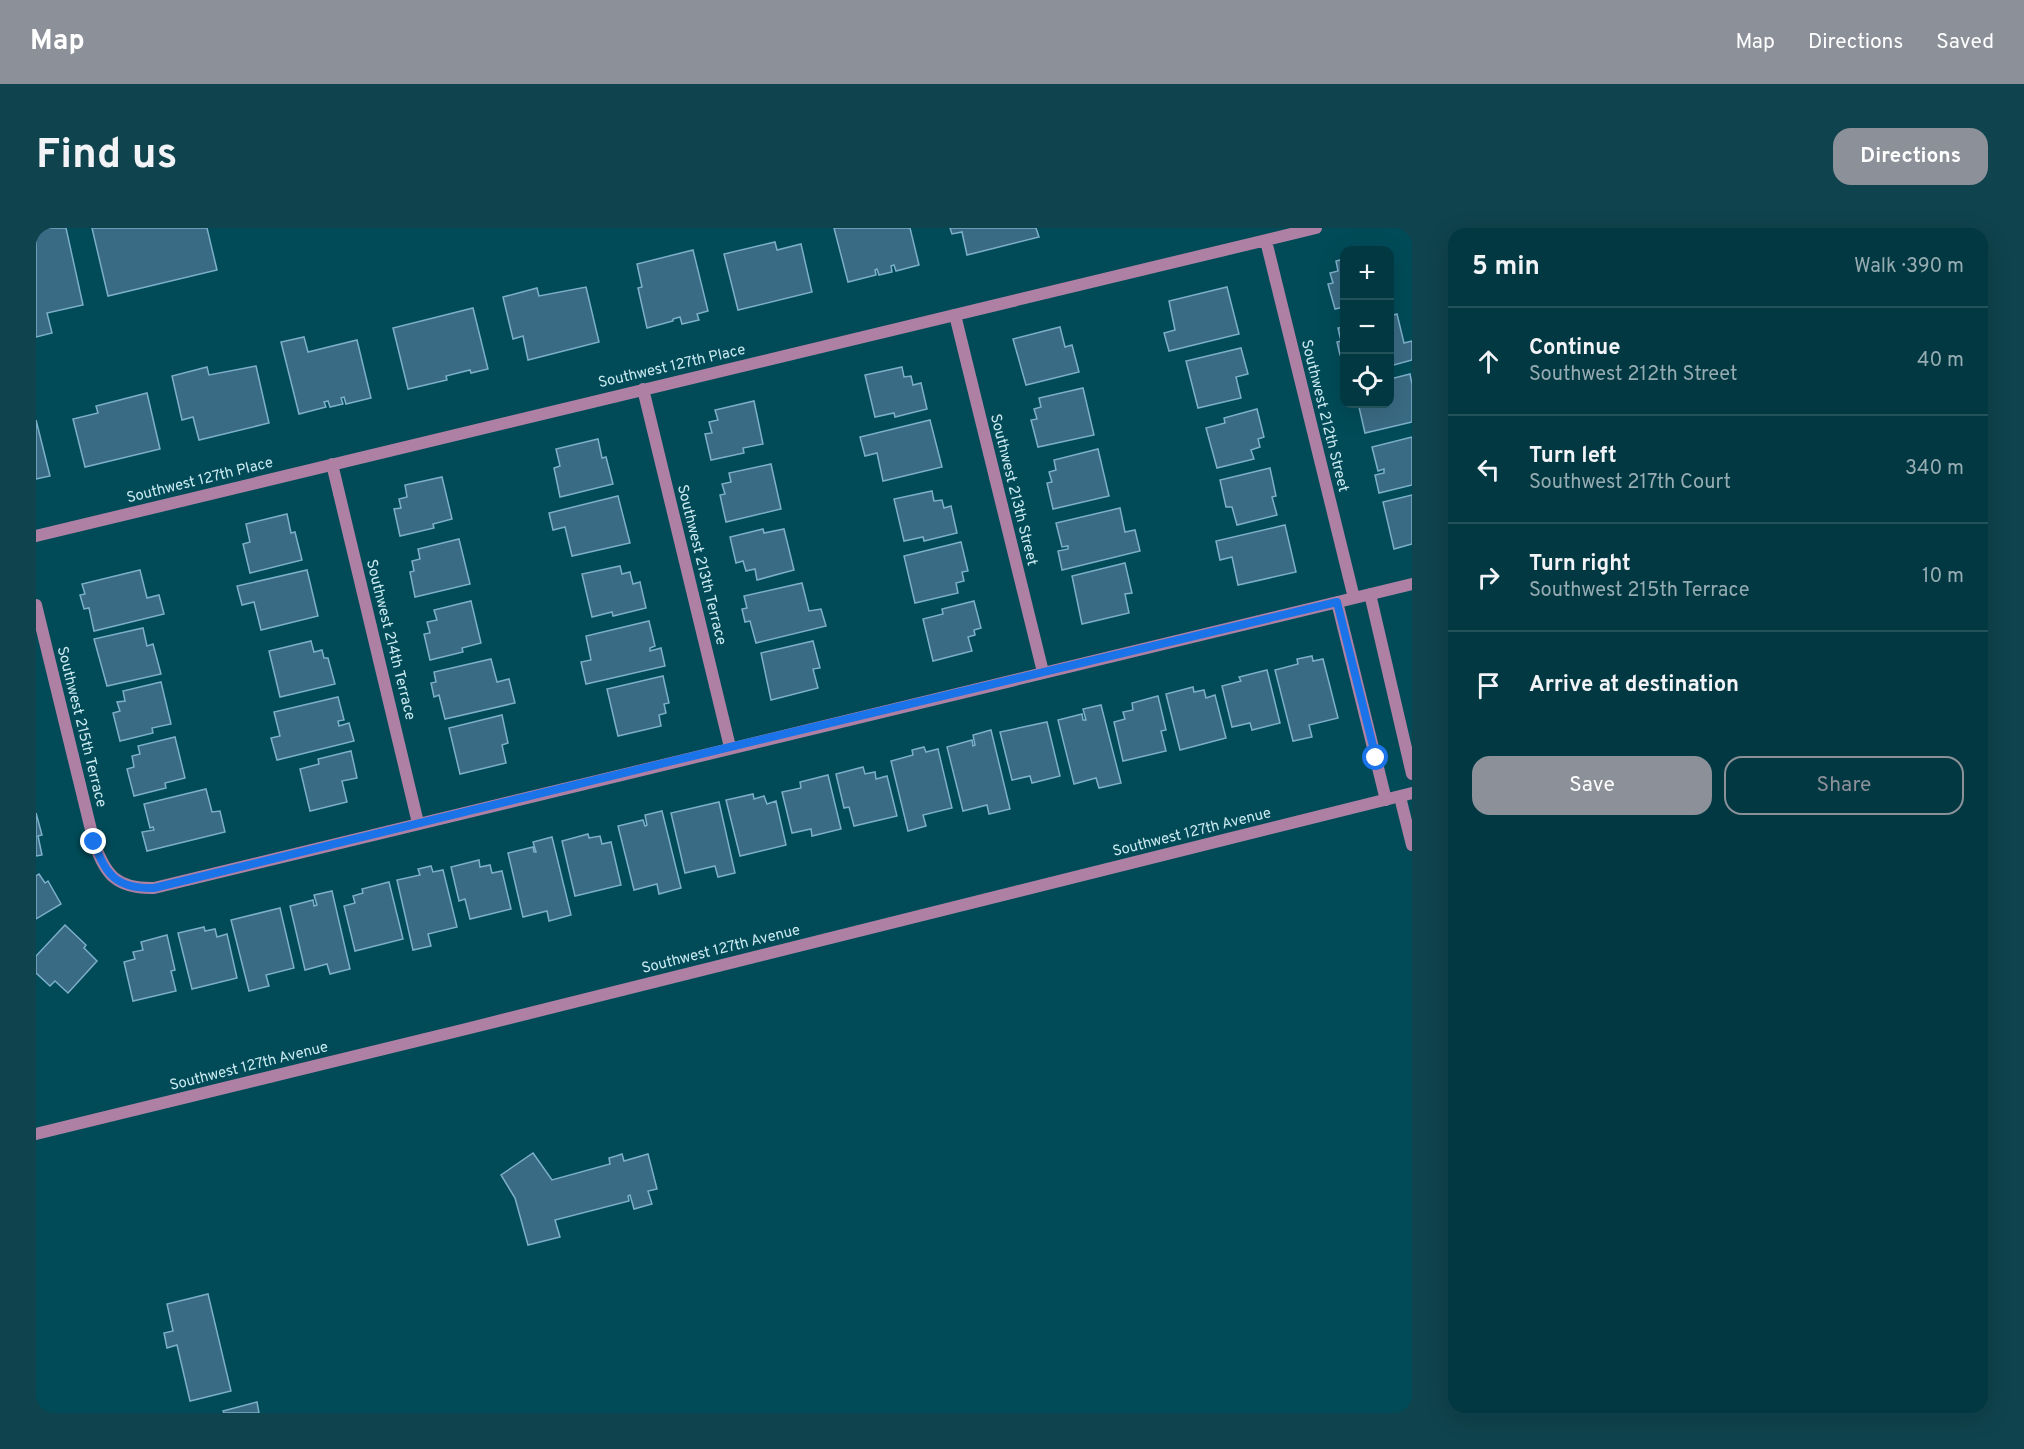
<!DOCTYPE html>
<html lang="en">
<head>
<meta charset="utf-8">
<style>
  :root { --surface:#013842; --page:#0f434d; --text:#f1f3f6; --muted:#96acb2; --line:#23525b; --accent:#8c9099 }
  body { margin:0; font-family:Overpass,sans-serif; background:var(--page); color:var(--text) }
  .controls { position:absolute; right:18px; top:18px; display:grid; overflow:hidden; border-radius:12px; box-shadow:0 6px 24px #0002 }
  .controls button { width:54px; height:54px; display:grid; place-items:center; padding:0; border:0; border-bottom:2px solid var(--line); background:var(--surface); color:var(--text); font:30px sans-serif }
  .stop { position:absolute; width:18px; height:18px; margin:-14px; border:4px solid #1a73e8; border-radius:50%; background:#fff }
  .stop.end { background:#1a73e8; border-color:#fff; box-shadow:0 2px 6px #0008 }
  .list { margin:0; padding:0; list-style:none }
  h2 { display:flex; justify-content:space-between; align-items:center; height:78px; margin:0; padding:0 24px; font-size:26px }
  h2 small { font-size:20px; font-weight:400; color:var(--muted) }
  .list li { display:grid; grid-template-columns:39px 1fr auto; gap:18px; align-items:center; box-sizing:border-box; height:108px; padding:0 24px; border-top:2px solid var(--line) }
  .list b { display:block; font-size:22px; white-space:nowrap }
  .list p { margin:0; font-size:20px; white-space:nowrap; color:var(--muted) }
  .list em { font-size:20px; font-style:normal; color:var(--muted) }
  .actions { display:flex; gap:12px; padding:18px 24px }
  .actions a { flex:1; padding:14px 0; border:2px solid var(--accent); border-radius:18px; text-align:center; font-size:21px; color:var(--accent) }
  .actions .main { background:var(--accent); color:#fff }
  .icon { flex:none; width:33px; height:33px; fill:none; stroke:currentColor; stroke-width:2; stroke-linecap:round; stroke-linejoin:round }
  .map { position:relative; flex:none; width:1376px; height:1185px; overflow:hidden; border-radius:18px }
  header { display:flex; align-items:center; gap:36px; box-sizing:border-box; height:84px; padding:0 30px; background:var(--accent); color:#fff }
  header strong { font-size:28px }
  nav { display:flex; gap:33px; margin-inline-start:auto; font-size:21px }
  .intro { display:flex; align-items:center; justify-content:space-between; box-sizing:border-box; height:144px; padding:0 36px }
  h1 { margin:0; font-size:42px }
  .button { padding:15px 27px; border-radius:18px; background:var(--accent); color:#fff; font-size:21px; font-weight:700 }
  main { display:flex; gap:36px; padding:0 36px }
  aside { flex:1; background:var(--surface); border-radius:18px; box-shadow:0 6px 24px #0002 }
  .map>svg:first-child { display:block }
  .building { fill:#3a6b84; stroke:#7dafcb; stroke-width:1.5 }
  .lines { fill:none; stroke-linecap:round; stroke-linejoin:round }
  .minor { stroke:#ae80a4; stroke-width:12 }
  .tertiary { stroke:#ae80a4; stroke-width:12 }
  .route { stroke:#1a73e8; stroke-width:8 }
  .labels { text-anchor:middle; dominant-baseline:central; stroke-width:5; stroke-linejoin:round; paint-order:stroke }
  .street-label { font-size:15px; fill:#cae9f0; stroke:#014b58 }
</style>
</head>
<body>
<header>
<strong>Map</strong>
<nav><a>Map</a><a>Directions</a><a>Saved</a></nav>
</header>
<div class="intro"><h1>Find us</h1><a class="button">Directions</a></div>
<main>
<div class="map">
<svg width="1376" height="1185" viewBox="0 0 1376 1185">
  <rect width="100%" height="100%" fill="#014b58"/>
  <!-- building -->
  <path class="building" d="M0,0H30L47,77L11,85L16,105L0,109Z
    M56,0H171L181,42L72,68Z
    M798,0H874L883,37L860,43L858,37L855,38L856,44L843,47L841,41L839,42L840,47L812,54Z
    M914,0H1000L1003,9L931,27L926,4L916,6Z
    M739,14L741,22L765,16L776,64L702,82L688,26Z
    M657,22L672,83L661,86L663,92L646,96L644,89L637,91V93L611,100L602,60L606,59L601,36Z
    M1308,31V79L1299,81L1292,56L1297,55L1294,45L1302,43L1300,33Z
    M550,59L563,114L492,132L487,108L477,111L467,69L501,60L503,68Z
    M1191,59L1203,106L1133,123L1128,105L1139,102L1133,73Z
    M437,80L452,141L435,145L434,142L410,148L411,152L372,161L357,100Z
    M1361,86L1368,115L1376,113V132L1354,138V88Z
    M1024,99L1029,119L1036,117L1043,144L990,157L977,111Z
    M1308,99V125L1304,127L1301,114L1305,113L1302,100Z
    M268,109L272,124L321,112L335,170L310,176L308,169L305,170L307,176L294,179L292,173L288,174L290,179L263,186L245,114Z
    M1205,120L1212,146L1200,149L1205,170L1162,180L1150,133Z
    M220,138L233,195L163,212L157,189L146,192L136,148L171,139L173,147Z
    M866,139L868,149L875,148L877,157L885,155L891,181L859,189L858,185L839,189L829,147Z
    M1374,146L1376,156V194L1329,205L1323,179L1327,178L1326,176H1354V151Z
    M1047,160L1058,207L1002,219L995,192L1001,191L998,181L1005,179L1003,170Z
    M111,165L124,221L49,239L37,191L62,185L60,178Z
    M718,173L727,216L707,220L708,225L675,232L669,206L676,205L673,194L682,192L679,182Z
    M1221,181L1228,209L1222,211L1224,219L1215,222L1218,231L1181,240L1170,200L1189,195L1188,190Z
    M0,192L14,248L0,251Z
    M894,192L906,239L847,253L841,225L829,228L824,209Z
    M1376,209V257L1343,265L1339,247L1348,245V241L1342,243L1336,219Z
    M562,211L566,230L570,229L577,256L524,269L518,240L524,238L520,221Z
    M1062,221L1073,268L1017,281L1011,255L1016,254L1013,244L1020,242L1018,232Z
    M735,236L745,281L690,294L684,267L689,266L686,256L695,254L693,245Z
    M1234,240L1240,268L1236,269L1241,287L1201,297L1196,279H1190L1184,252Z
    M406,249L416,291L397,296L398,300L364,308L358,281L365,280L363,271L371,269L369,257Z
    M896,263L898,273L906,272L908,280L915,278L921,305L888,313L887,309L868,313L858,271Z
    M1376,267V316L1358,321L1347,274Z
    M582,268L594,315L536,328L529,299L517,302L513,285Z
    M1084,280L1089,304L1099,302L1104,323L1026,342L1022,323L1032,321V318L1026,319L1020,295Z
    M251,286L255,305L259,304L266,332L214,345L207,316L214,314L210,296Z
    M1249,297L1260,344L1202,357L1196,329L1184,332L1180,313Z
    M727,301L728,305L748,301L758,342L721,352L719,341L710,343L707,333L700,335L694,309Z
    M423,311L434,356L379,369L374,344L378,343L376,333L384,331L382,321Z
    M925,314L932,343L926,344L928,353L920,355L922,365L879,375L868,328Z
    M1089,335L1096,365L1089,366L1093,385L1046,396L1036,348Z
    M584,338L586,346L594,344L597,356L604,354L610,380L577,388L576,384L556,389L546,346Z
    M104,342L111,370L123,367L128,386L58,403L53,380L48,381L44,367L49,366L46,356Z
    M271,342L282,388L225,402L218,374L206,377L201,358Z
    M766,355L773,383L785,381L790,398L720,415L714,393L709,394L706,381L711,380L708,368Z
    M435,373L445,415L426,420L427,424L394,432L388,406L394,405L391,394L401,392L398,382Z
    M938,373L945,400L938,402L939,407L932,409L936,423L897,433L887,391L907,386L906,381Z
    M613,393L619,418L614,420V423L625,420L629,438L550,456L545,434L555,432L550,408Z
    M107,400L111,418L117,416L125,446L71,458L58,411Z
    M275,413L278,424L286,422L288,430H292L299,456L244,469L233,423Z
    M777,413L784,440L777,441L782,460L735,472L725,425Z
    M1276,428L1277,433L1287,431L1302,490L1273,497L1276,509L1257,513L1239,442L1262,436L1261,431Z
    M455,431L461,454L473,451L479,475L409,491L403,467L398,469L395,455L400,454L398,444Z
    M1231,442L1244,495L1216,502L1214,495L1196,499L1186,458L1205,453L1203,449Z
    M627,448L633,475L628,476L630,485L623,487L625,498L582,508L571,461Z
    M125,454L135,496L116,500L117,505L84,513L77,485L84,483L81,474L89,473L87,463Z
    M1157,459L1158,464L1168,462L1170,470L1179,467L1190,510L1144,522L1130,466Z
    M1122,468L1130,502L1125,503L1130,523L1087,533L1078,494L1089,491L1087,484L1097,482L1096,475Z
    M302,469L308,492L302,493L303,498L313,495L318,513L241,532L235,510L244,508L238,484Z
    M1065,477L1085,555L1063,560L1060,550L1038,556L1022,492L1046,486L1047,492H1050L1047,481Z
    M466,487L472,515L466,517L470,535L424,546L413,500Z
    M1011,494L1024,548L996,555L994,548L976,552L964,504Z
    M955,502L974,581L953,586L951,577L927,583L911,519L936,512L937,518L939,517L937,507Z
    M139,509L149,550L129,555L130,560L98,568L91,541L98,539L96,528L104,526L102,518Z
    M888,519L890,524L902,521L916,580L887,587L890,598L872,603L855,533L877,527L876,522Z
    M315,523L321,550L306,553L311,574L274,583L264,541L283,536L282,531Z
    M827,539L829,546L839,544L840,551L851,548L861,588L818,598L813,579L808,580L800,546Z
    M792,547L805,601L776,608L775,601L756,605L746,564L765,560L764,554Z
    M170,561L176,584L184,583L189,604L111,623L106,604L118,602L117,599L114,600L108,576Z
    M717,566L718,571L728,568L731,576L740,573L750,617L704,628L690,572Z
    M683,574L699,645L682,649L679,638L649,645L635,585Z
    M626,583L645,660L623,666L621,656L598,662L582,598L607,592L609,598L611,597L609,587Z
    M0,585L6,607L2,608L6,627L0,628Z
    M552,606L553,610L564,608L566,616L575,614L585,657L539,668L526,613Z
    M516,609L535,687L513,693L511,683L487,689L472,625L497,619L498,624H500L497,614Z
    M443,632L444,639L454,637L456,645L466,643L475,681L434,691L429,671L423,673L415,639Z
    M395,638L397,644L407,642L421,699L392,706L395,718L377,722L361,652L384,647L382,641Z
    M3,646L9,655L12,653L25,676L0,691V648Z
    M353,654L367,711L319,723L308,678L319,675L317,668L327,665L326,661Z
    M296,663L314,741L294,746L291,736L269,742L254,678L277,672L278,678L281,677L278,667Z
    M244,680L258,740L230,747L233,758L213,763L195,692Z
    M29,697L50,717L48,720L61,733L32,765L19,753L14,758L0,745V728Z
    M168,699L169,703L179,701L181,709L191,706L201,750L156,761L142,705Z
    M131,707L139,742L135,743L140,763L97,773L88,734L99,731L97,724L107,722L105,714Z
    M497,925L516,952L574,936L573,930L580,928L586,926L588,933L612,926L621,961L612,963L616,976L598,981L594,967L592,968L593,973L519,992L524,1009L492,1017L479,970L465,947Z
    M172,1066L195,1163L154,1173L141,1117L131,1120L128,1105L137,1103L131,1076Z
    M221,1174L223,1185H188L187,1183Z"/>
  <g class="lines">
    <!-- minor -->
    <path class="minor" d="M1230,13L1318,370
      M919,87L1007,444
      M607,161L694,519
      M296,236L382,595
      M0,308L1280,0
      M1334,366L1376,546
      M1301,374L1350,572
      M0,377L58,614C69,647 81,661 118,660L1376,356
      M1364,569L1376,617"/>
    <!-- tertiary -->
    <path class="tertiary" d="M0,906L430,801L1376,565"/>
  </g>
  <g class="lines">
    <!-- route -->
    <path class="route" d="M58,614C69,647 81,661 118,660L694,519L1301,374L1340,530"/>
  </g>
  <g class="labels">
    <!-- street labels -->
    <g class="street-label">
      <text transform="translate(636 139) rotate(-13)">Southwest 127th Place</text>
      <text transform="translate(1288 188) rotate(76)">Southwest 212th Street</text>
      <text transform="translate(164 253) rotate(-14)">Southwest 127th Place</text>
      <text transform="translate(977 262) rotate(76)">Southwest 213th Street</text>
      <text transform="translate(665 337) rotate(76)">Southwest 213th Terrace</text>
      <text transform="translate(354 412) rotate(76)">Southwest 214th Terrace</text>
      <text transform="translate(45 499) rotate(76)">Southwest 215th Terrace</text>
      <text transform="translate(1156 605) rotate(-14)">Southwest 127th Avenue</text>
      <text transform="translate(685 722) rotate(-14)">Southwest 127th Avenue</text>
      <text transform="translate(213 839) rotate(-14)">Southwest 127th Avenue</text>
    </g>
  </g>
</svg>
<div class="controls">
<button>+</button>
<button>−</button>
<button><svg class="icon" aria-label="locate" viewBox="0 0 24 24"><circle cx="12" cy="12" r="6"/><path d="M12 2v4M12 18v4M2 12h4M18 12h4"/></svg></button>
</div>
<div class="stop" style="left:1340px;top:530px"></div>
<div class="stop end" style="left:58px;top:614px"></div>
</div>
<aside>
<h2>5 min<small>Walk · 390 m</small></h2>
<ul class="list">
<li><svg class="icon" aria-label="ahead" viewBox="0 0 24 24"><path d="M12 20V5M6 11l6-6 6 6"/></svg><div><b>Continue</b><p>Southwest 212th Street</p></div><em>40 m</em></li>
<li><svg class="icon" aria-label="left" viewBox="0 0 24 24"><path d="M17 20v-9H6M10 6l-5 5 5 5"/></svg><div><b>Turn left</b><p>Southwest 217th Court</p></div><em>340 m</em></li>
<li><svg class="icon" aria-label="right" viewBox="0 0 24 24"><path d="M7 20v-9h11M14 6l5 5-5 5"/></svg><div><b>Turn right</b><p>Southwest 215th Terrace</p></div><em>10 m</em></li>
<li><svg class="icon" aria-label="arrive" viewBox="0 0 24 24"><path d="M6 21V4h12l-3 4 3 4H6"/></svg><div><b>Arrive at destination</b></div></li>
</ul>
<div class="actions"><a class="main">Save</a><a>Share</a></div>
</aside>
</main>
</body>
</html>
